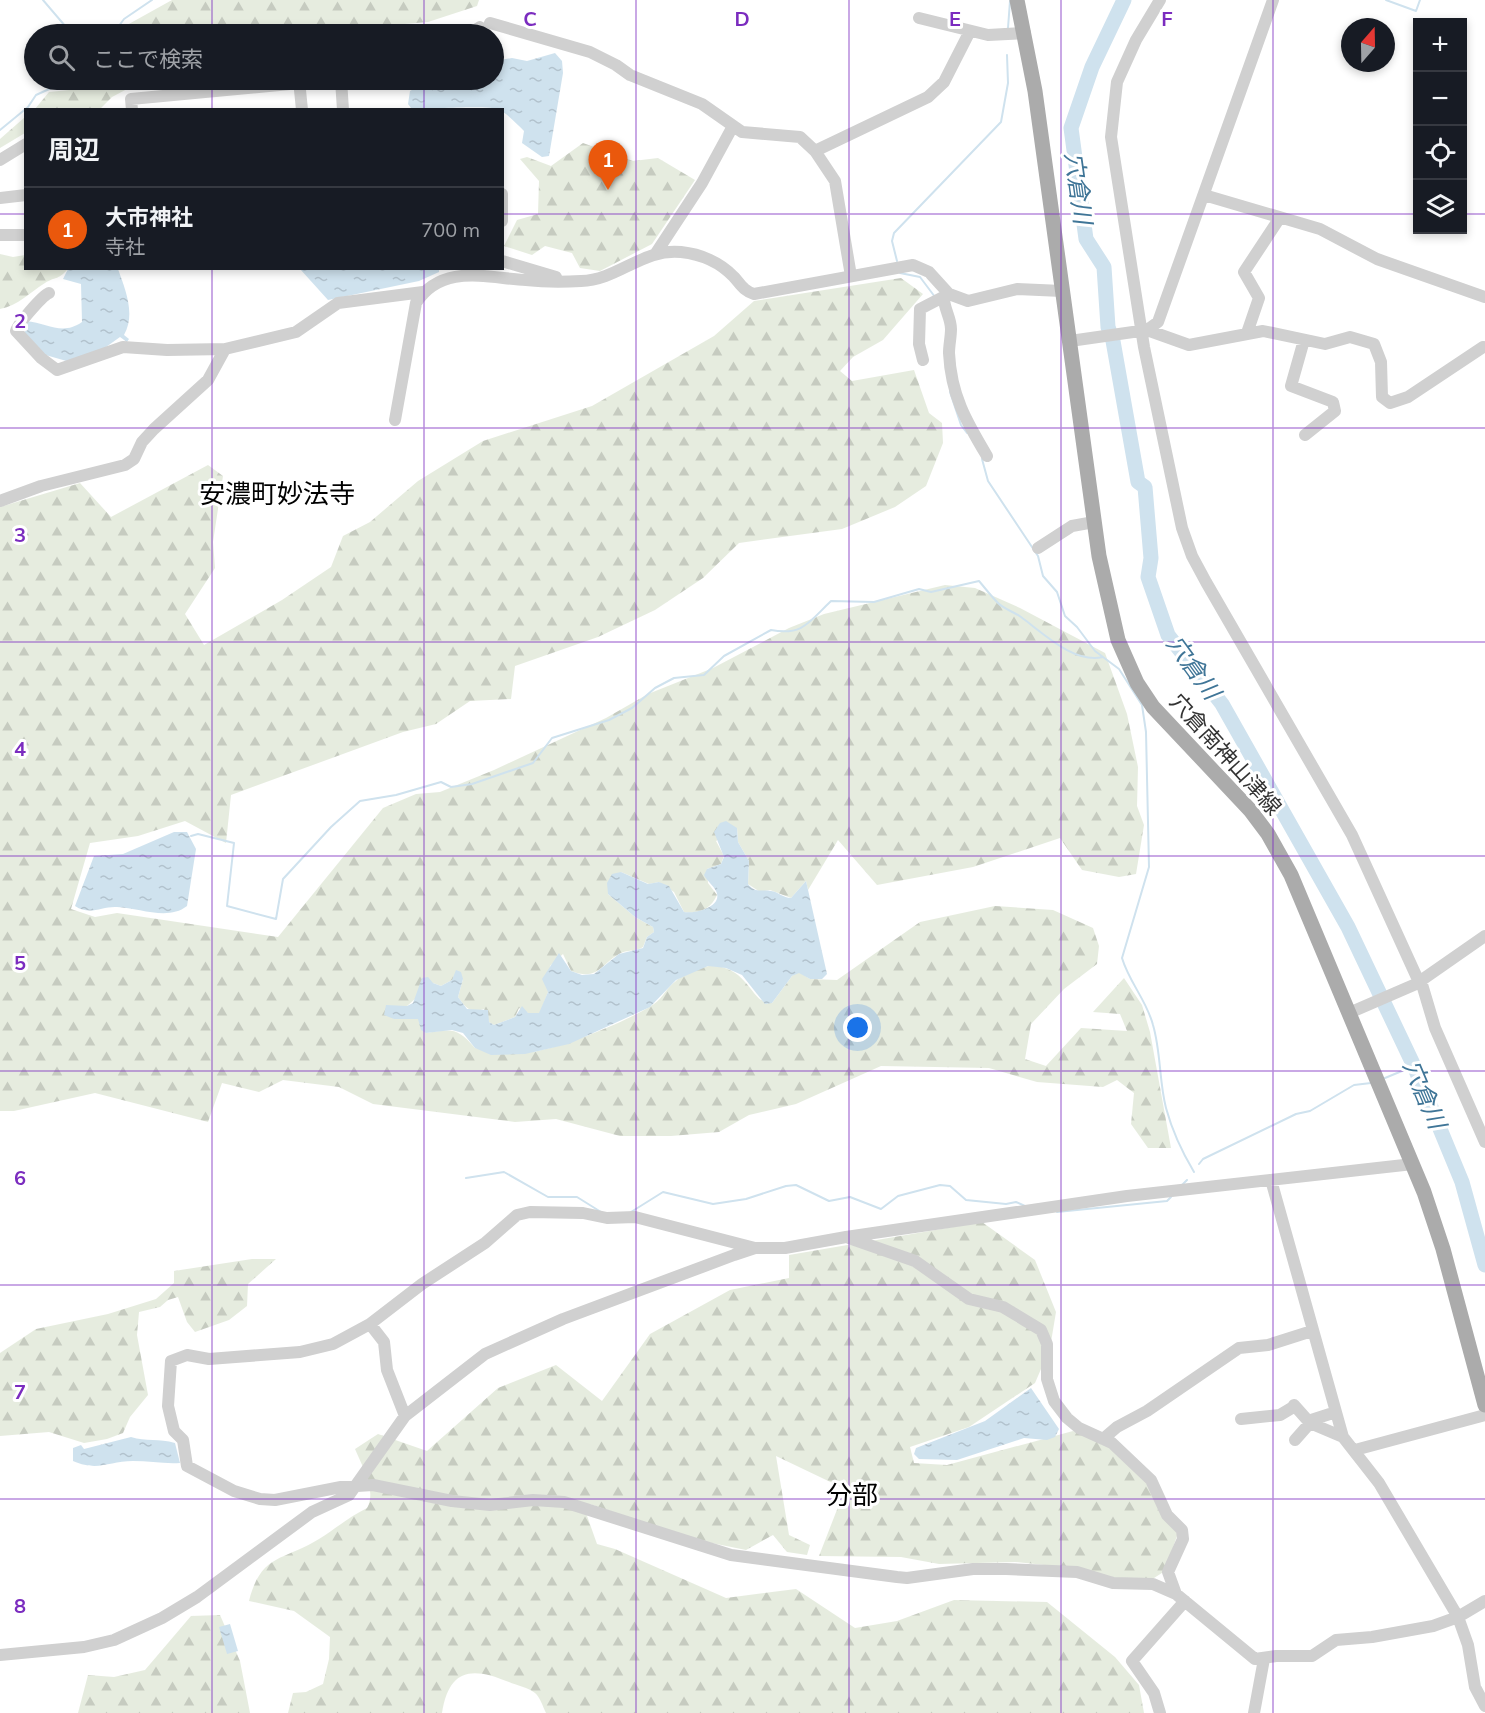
<!DOCTYPE html>
<html lang="ja">
<head>
<meta charset="utf-8">
<style>
  :root { --surface:#171b24; --page:#20242c; --text:#f1f3f6; --muted:#9ea1a6; --line:#363941; --accent:#ea580c }
  body { margin:0; font-family:Mulish,"Noto Sans JP",sans-serif; background:var(--page); color:var(--text) }
  .controls { position:absolute; right:18px; top:18px; display:grid; overflow:hidden; border-radius:0px; box-shadow:0 3px 9px #0003 }
  .controls button { width:54px; height:54px; display:grid; place-items:center; padding:0; border:0; border-bottom:2px solid var(--line); background:var(--surface); color:var(--text); font:30px sans-serif }
  .compass { position:absolute; left:1341px; top:18px; width:54px; height:54px; border-radius:50%; background:var(--surface); box-shadow:0 3px 9px #0003; rotate:20deg }
  .you { position:absolute; left:858px; top:1028px; width:21px; height:21px; margin:-15px; border:4px solid #fff; border-radius:50%; background:#1a73e8; box-shadow:0 0 0 9px #1a73e833 }
  .badge { display:grid; place-items:center; width:39px; height:39px; border-radius:50%; background:var(--accent); color:#fff; font-size:20px; font-weight:700 }
  .pin { position:absolute; translate:-50% -50px; filter:drop-shadow(0 2px 3px #0008) }
  .pin::after { content:''; position:absolute; top:32px; width:21px; height:18px; background:inherit; clip-path:polygon(0 0,100% 0,50% 100%) }
  .list { margin:0; padding:0; list-style:none }
  h2 { display:flex; justify-content:space-between; align-items:center; height:78px; margin:0; padding:0 24px; font-size:26px }
  h2 small { font-size:20px; font-weight:400; color:var(--muted) }
  .list li { display:grid; grid-template-columns:39px 1fr auto; gap:18px; align-items:center; box-sizing:border-box; height:84px; padding:0 24px; border-top:2px solid var(--line) }
  .list b { display:block; font-size:22px; white-space:nowrap }
  .list p { margin:0; font-size:20px; white-space:nowrap; color:var(--muted) }
  .list em { font-size:20px; font-style:normal; color:var(--muted) }
  .icon { flex:none; width:33px; height:33px; fill:none; stroke:currentColor; stroke-width:2; stroke-linecap:round; stroke-linejoin:round }
  .map { position:relative; flex:none; width:1485px; height:1713px; overflow:hidden }
  .search { position:absolute; background:var(--surface); box-shadow:0 3px 9px #0003; left:24px; top:24px; width:480px; height:66px; display:flex; align-items:center; gap:15px; box-sizing:border-box; padding:0 21px; border-radius:33px; color:var(--muted); font-size:22px }
  .panel { position:absolute; background:var(--surface); box-shadow:0 3px 9px #0003; left:24px; top:108px; width:480px; height:162px; border-radius:0px }
  .map>svg:first-child { display:block }
  .forest { fill:url(#forest-firs) }
  .water { fill:url(#water-ripples) }
  .lines { fill:none; stroke-linecap:round; stroke-linejoin:round }
  .stream { stroke:#cfe2ee; stroke-width:2 }
  .river { stroke:#cfe2ee; stroke-width:15 }
  .minor { stroke:#d0d0d0; stroke-width:12 }
  .major { stroke:#ababab; stroke-width:15 }
  .grid { fill:none; stroke:#7b2cbf; stroke-width:1.5; stroke-opacity:0.55 }
  .labels { text-anchor:middle; dominant-baseline:central; stroke-width:6; stroke-linejoin:round; paint-order:stroke }
  .street-label { font-size:22px; fill:#333; stroke:#fff }
  .water-label { font-size:24px; font-style:italic; fill:#3f7597; stroke:#fff }
  .quarter-label { font-size:26px; fill:#000; stroke:#fff }
  .grid-label { font-size:20px; text-anchor:middle; font-weight:bold; fill:#7b2cbf; stroke:#fff; stroke-width:6; stroke-linejoin:round; paint-order:stroke }
</style>
</head>
<body>
<div class="map">
<svg width="1485" height="1713" viewBox="0 0 1485 1713">
  <defs>
    <pattern id="forest-firs" width="22" height="20" patternUnits="userSpaceOnUse" patternTransform="scale(1.5)"><rect width="22" height="20" fill="#e6ecdf"/><path d="M5 1l3.5 6h-7zM16 11l3.5 6h-7z" fill="#c6cbc0"/></pattern>
    <pattern id="water-ripples" width="26" height="14" patternUnits="userSpaceOnUse" patternTransform="scale(1.5)"><rect width="26" height="14" fill="#cfe2ee"/><path d="M2 4q2-2 4 0t4 0M15 11q2-2 4 0t4 0" fill="none" stroke="#b2c2cd"/></pattern>
  </defs>
  <rect width="100%" height="100%" fill="#fff"/>
  <!-- forest -->
  <path class="forest" d="M172,0H479L477,6L428,22L288,34H120L127,25Z
    M76,80H144L112,97L100,109H35L49,92L69,90Z
    M25,117V133L0,148V139Z
    M583,143L633,161L658,158L695,180L652,244L600,271L580,268L572,253L545,246L532,255L504,246L517,220L538,214L539,181L520,159L527,157L551,166Z
    M0,254L13,257L25,255L26,268L68,269C57,281 56,276 45,283C29,293 19,305 0,309Z
    M901,278L923,294L883,340L853,357L840,371L852,381L914,370L929,413L942,423L943,443L926,486L895,507L842,529L739,543L703,578L655,610L598,637L515,666L511,699L470,701L436,724L403,732L231,795L226,843L185,821L138,836L90,843L71,909L95,917L117,913L278,937L383,808L416,794L440,792L494,770L606,718L648,694L713,668L789,628L824,614L945,585L975,588L1020,608L1105,653L1127,714L1138,767L1137,806L1144,825L1136,874L1119,877L1082,870L1060,838L973,867L877,885L838,840L808,890L806,881L791,898L770,890L760,892L748,884L749,861L738,842L737,828L716,841L724,856L721,864L707,869L708,883L717,895C711,909 698,915 684,912L674,892L659,882L649,884L621,872L608,894L635,917L653,927L654,932L647,937L643,947C636,952 627,949 619,954C600,965 598,981 571,971L563,954L550,966L548,992L540,1013H528L519,1008L515,1017L494,1025L489,1022L484,1009C470,1014 466,1008 458,997L463,979L452,980L441,986L433,983L407,1006H386L394,1019H419L426,1033C452,1029 457,1027 475,1048C490,1050 509,1055 525,1053C557,1050 627,1022 654,1004C663,998 667,987 676,981C682,975 701,967 709,966C749,964 751,1006 772,1003L792,976L799,972L810,979L837,980L920,922L995,906L1053,910L1093,928L1099,946L1097,964L1064,989L1031,1024L1025,1059L1046,1066L1081,1028L1127,1031L1120,1014L1093,1012L1124,978L1142,1005L1150,1032L1171,1148H1148L1131,1124L1134,1093L1117,1080L1103,1087L1037,1082L989,1068L881,1066L796,1104L749,1115L719,1132L671,1136H620L556,1119L515,1122L373,1104L339,1087L283,1080L259,1092L222,1083L208,1122L95,1093L14,1111H0V507L80,483L111,517L208,465L223,476L213,542L215,568L185,614L204,645L282,600L331,567L343,536L370,522L418,481L483,441L592,406L714,336L754,301Z
    M982,1222L1035,1260L1056,1312L1050,1348L1035,1383L969,1427L910,1447L914,1463L947,1465L1073,1431L1109,1446L1149,1482L1178,1533L1165,1571L1154,1578L1117,1579L1083,1569L1015,1562L939,1564L901,1557L819,1556L845,1489L776,1456L789,1535L810,1545L807,1555L787,1552L773,1535L746,1550L687,1538L590,1504L586,1513L597,1544L615,1549L726,1598L796,1589L855,1628L897,1621L954,1600L1047,1602L1115,1657L1139,1685L1144,1713H546C543,1707 540,1697 535,1693C529,1688 516,1685 509,1682C471,1666 449,1669 442,1713H288L293,1693L306,1692L323,1684L329,1659L330,1637L294,1611L249,1601C261,1553 284,1561 319,1539C335,1529 349,1517 367,1508C377,1491 362,1466 355,1449L378,1434L427,1451L498,1388L556,1365L602,1401L650,1334L730,1290L789,1278V1255Z
    M252,1259H276L248,1284L247,1306L229,1320L195,1332L187,1322L178,1297L168,1300L160,1307L139,1312L137,1335L148,1395L130,1417L123,1433L107,1439L84,1443L49,1432L0,1436V1353L36,1329L108,1314L156,1299L174,1283V1271Z
    M220,1615L240,1661L250,1713H78L88,1675L114,1677L145,1670L191,1616Z"/>
  <!-- water -->
  <path class="water" d="M555,53L562,61L563,73L549,156L542,157L522,143L524,131C517,124 506,113 500,110C490,104 423,110 407,109L411,108L408,104L410,91L430,80L438,83L447,80H494V61L512,58L527,61Z
    M439,268V272L419,281L328,300L300,269Z
    M68,269H118C125,289 136,314 124,335L129,339L127,342L120,337L99,352L70,362L42,354L25,333L26,321C48,323 62,336 82,322L81,284L63,279Z
    M726,821L737,828L738,842L749,861L748,884C756,894 761,889 771,891C779,892 783,898 791,898L806,881L827,974L822,979H810L799,973L792,976L772,1003L765,1004L742,975L726,968L708,966L676,980L650,1007L569,1044L525,1054L491,1055L475,1048L463,1033L452,1030L426,1033L421,1030L418,1019H394L384,1015L386,1005L407,1006L413,1003L422,978L428,977L433,983L441,986L452,980L456,970L461,972L463,979L458,997L467,1009L488,1010L489,1022L494,1025L515,1017L522,1006L528,1013H539L548,992L542,979L559,953L571,971L582,975L594,974L619,954L643,948L647,937L654,932L653,927L635,917L608,894L607,883L612,874L621,872L648,884L659,882L669,886L684,912C694,914 724,907 716,891C713,885 707,881 704,875L707,869L721,864L724,857L714,832L720,823Z
    M174,832H187L196,849L187,906C168,921 140,908 117,907C102,906 90,916 75,906L94,856L123,854Z
    M1031,1388L1059,1429L1055,1437L1047,1440L1024,1438L957,1460L919,1459L914,1454L916,1448L985,1421Z
    M131,1437C146,1442 159,1438 175,1443L180,1463C164,1464 149,1461 133,1461C109,1461 98,1472 73,1461V1448L81,1445L84,1449Z
    M230,1624L238,1651L227,1654L219,1627Z"/>
  <g class="lines">
    <!-- stream -->
    <path class="stream" d="M43,0L72,34
      M1386,0L1416,11L1420,0
      M1008,28L1010,1
      M113,34L124,19L152,0
      M0,130L28,107L36,95L69,80
      M897,261L892,241L894,233L1001,122L1008,83L1007,55
      M900,273L920,277L935,297
      M950,392L961,425L967,433
      M982,459L988,481L1038,556L1043,576L1057,592L1065,616L1077,627L1095,651L1119,669L1142,705L1146,732L1149,867L1122,958C1129,982 1147,1001 1153,1025C1161,1052 1159,1081 1166,1108C1172,1130 1182,1152 1194,1172
      M191,836L198,834L234,843L227,906L276,919L283,879L331,827L360,801L396,795L441,782L451,787L472,784L533,763L552,738L609,720L632,708L655,688L674,678L704,675L724,656L771,630C803,636 809,622 831,601L874,602L919,589L931,592L979,581C985,588 991,596 998,603C1004,609 1014,612 1021,617C1043,633 1074,664 1103,657
      M1385,1078L1414,1066
      M1199,1164L1203,1159L1296,1114L1310,1111L1354,1085L1371,1083
      M466,1178L504,1172L548,1197H577L601,1212
      M1182,1185L1187,1180
      M631,1212L663,1192L713,1204L746,1199L786,1186L796,1185L829,1201L850,1197L881,1209L898,1196L940,1185L950,1186L966,1200L1006,1204L1016,1202L1025,1206
      M1057,1212L1167,1201L1171,1197"/>
    <!-- river -->
    <path class="river" d="M1124,0L1092,67L1071,128L1086,239L1104,267L1108,327L1113,341L1138,482L1145,487L1151,558L1148,577L1168,635L1222,704L1348,927L1414,1066L1462,1182L1485,1265"/>
    <!-- minor -->
    <path class="minor" d="M1160,0L1136,40L1117,82L1111,137L1144,347L1182,528L1192,556L1206,582L1352,835L1419,982
      M919,18L988,35L1025,33
      M490,23L590,52L616,65L630,75L702,104L742,132L800,137L815,151L835,181L851,276
      M469,34L480,27
      M299,80L302,110
      M341,80L343,110
      M132,110L131,99L300,83
      M815,151L928,97L944,82L970,31
      M0,160L26,144
      M502,194V221
      M1204,195L1320,229L1377,259L1485,297
      M0,198L26,195
      M0,235H26
      M656,253L702,183L733,126
      M502,261L556,277
      M49,293C42,296 17,325 16,331L41,358L57,370L123,347L167,350L225,349L296,332L338,303L423,292
      M944,298C944,309 951,318 951,329C951,337 949,345 949,353C951,395 966,421 987,456
      M1147,330L1189,345L1263,331L1325,344L1350,337L1374,344L1381,362L1382,397L1390,403L1408,397L1483,347
      M1247,333L1259,298L1244,272L1279,219
      M1304,340L1291,386L1333,402L1335,411L1305,435
      M1070,341L1147,330L1158,322L1273,0
      M923,360L919,344L920,309L947,295
      M395,420L416,303C442,263 487,278 526,280C544,282 563,282 581,281C618,280 643,248 681,252C700,254 720,262 734,277C741,285 744,291 754,294L913,265L929,272L949,294L968,301L1017,289L1062,291
      M0,501L41,486L125,465L134,459L142,442L154,429L208,380L225,349
      M1038,548L1072,526L1094,522
      M1421,981L1435,1028L1485,1142
      M1349,1013L1416,984L1485,936
      M1271,1180L1343,1437L1379,1483L1458,1617L1468,1645L1475,1687L1485,1706
      M849,1238L915,1261L969,1299L1003,1307L1041,1330L1047,1344V1379L1054,1401L1067,1418L1079,1428L1112,1443L1151,1480L1167,1515L1182,1530L1183,1539L1168,1572L1176,1594
      M755,1248L635,1217L607,1218L583,1213L530,1212L517,1215L485,1243L422,1284L370,1324L333,1344L300,1352L209,1359L187,1355L171,1361L168,1406L174,1431L183,1440L187,1466L234,1491L260,1499L275,1500L341,1487L373,1485L452,1501L490,1505L533,1500L564,1502L731,1555L897,1577L907,1578L973,1569H1006L1077,1572L1113,1583L1153,1584L1176,1594L1255,1659L1276,1656H1312L1336,1640L1372,1637L1433,1626L1458,1617L1485,1601
      M370,1324L384,1342L387,1370L405,1416
      M1294,1405L1310,1423L1343,1437
      M1241,1419L1280,1415L1295,1406
      M1308,1421L1336,1412
      M1103,1439L1117,1427L1147,1411L1239,1348L1268,1345L1312,1331
      M1295,1440L1310,1423
      M1355,1450L1485,1415
      M0,1655L84,1647L114,1640L162,1618L197,1597L312,1512L349,1495L405,1416L485,1354L563,1319L734,1255L755,1248H785L846,1237L1127,1196L1413,1164
      M1160,1713L1154,1693L1132,1661L1185,1601
      M1254,1713L1264,1659"/>
    <!-- major -->
    <path class="major" d="M1017,0L1035,91L1099,556L1118,640L1137,683L1153,707L1250,810L1268,834L1291,875L1424,1192L1443,1249L1485,1405"/>
  </g>
  <!-- grid -->
  <path class="grid" d="M212,0V34M424,0V34M636,0V1713M849,0V1713M1061,0V1713M1273,0V1713M212,80V110M424,80V110M0,214H26M502,214H1418M1462,214H1485M212,268V1713M424,268V1713M0,428H1485M0,642H1485M0,856H1485M0,1071H1485M0,1285H1485M0,1499H1485"/>
  <g class="labels">
    <!-- street labels -->
    <g class="street-label">
      <text transform="translate(1226 754) rotate(48)">穴倉南神山津線</text>
    </g>
    <!-- water labels -->
    <g class="water-label">
      <text transform="translate(1079 188) rotate(82)">穴倉川</text>
      <text transform="translate(1194 667) rotate(54)">穴倉川</text>
      <text transform="translate(1425 1094) rotate(67)">穴倉川</text>
    </g>
    <!-- quarter labels -->
    <g class="quarter-label">
      <text x="277" y="493">安濃町妙法寺</text>
      <text x="852" y="1494">分部</text>
    </g>
  </g>
  <g class="grid-label">
    <text x="530" y="26">C</text>
    <text x="742" y="26">D</text>
    <text x="955" y="26">E</text>
    <text x="1167" y="26">F</text>
    <text x="20" y="328">2</text>
    <text x="20" y="542">3</text>
    <text x="20" y="756">4</text>
    <text x="20" y="970">5</text>
    <text x="20" y="1185">6</text>
    <text x="20" y="1399">7</text>
    <text x="20" y="1613">8</text>
  </g>
</svg>
<div class="controls">
<button>+</button>
<button>−</button>
<button><svg class="icon" aria-label="locate" viewBox="0 0 24 24"><circle cx="12" cy="12" r="6"/><path d="M12 2v4M12 18v4M2 12h4M18 12h4"/></svg></button>
<button><svg class="icon" aria-label="layers" viewBox="0 0 24 24"><path d="M12 4l9 5-9 5-9-5zM3 14l9 5 9-5"/></svg></button>
</div>
<svg class="compass" viewBox="-18 -18 36 36"><path d="M0-13l5 13h-10z" fill="#e53935"/><path d="M0 13l5-13h-10z" fill="#9ea1a6"/></svg>
<div class="you"></div>
<div class="pin badge" style="left:608px;top:190px">1</div>
<div class="search"><svg class="icon" aria-label="search" viewBox="0 0 24 24"><circle cx="10" cy="10" r="6"/><path d="M15 15l6 6"/></svg>ここで検索</div>
<section class="panel">
<h2>周辺<small></small></h2>
<ul class="list">
<li><span class="badge">1</span><div><b>大市神社</b><p>寺社</p></div><em>700 m</em></li>
</ul>
</section>
</div>
</body>
</html>
